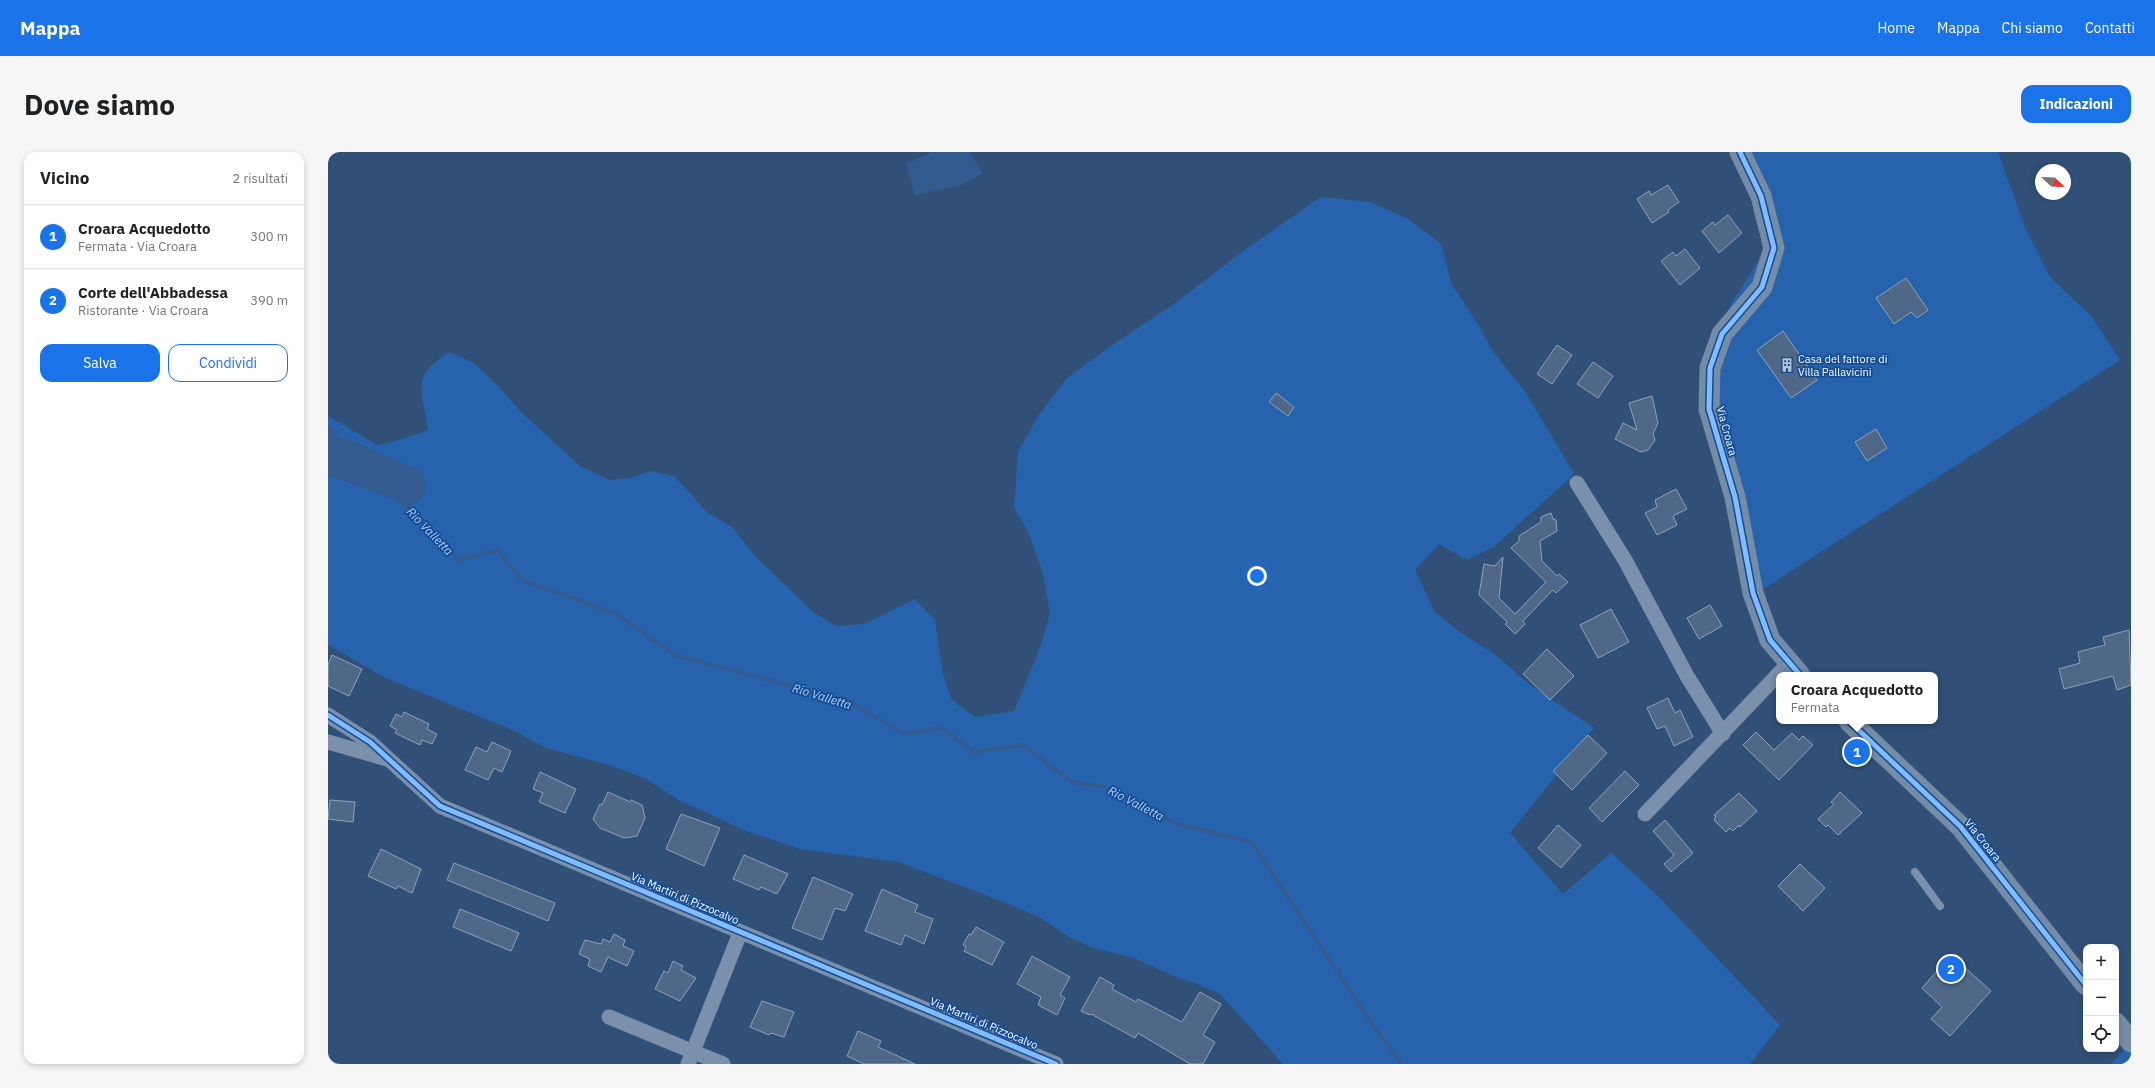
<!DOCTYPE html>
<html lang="it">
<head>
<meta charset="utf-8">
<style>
  :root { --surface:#fff; --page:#f6f6f6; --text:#202124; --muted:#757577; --line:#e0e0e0; --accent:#1a73e8 }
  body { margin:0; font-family:"IBM Plex Sans",sans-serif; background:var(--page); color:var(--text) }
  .controls { position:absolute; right:12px; bottom:12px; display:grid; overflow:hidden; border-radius:8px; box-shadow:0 2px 6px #0003 }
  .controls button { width:36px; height:36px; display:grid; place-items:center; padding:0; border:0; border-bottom:1px solid var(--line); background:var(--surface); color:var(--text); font:20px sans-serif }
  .compass { position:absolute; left:1707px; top:12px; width:36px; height:36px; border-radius:50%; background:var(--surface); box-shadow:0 2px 6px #0003; rotate:113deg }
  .you { position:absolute; left:929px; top:424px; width:14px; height:14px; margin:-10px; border:3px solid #fff; border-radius:50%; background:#1a73e8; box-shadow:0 0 0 6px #1a73e833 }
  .badge { display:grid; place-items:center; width:26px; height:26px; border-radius:50%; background:var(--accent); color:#fff; font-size:13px; font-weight:700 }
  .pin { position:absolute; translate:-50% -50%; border:2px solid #fff; box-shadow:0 1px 4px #0006 }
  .popup { position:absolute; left:1448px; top:520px; width:162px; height:52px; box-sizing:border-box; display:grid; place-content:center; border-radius:8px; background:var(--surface); filter:drop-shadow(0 1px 3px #0005); font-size:13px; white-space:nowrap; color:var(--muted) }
  .popup b { font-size:15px; color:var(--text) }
  .popup::after { content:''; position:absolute; left:50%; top:100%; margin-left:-8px; border:8px solid transparent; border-top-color:var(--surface) }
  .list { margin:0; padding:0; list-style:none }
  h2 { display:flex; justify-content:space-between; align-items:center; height:52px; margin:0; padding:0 16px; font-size:17px }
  h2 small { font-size:13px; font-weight:400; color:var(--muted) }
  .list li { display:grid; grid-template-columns:26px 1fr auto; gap:12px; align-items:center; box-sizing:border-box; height:64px; padding:0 16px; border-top:1px solid var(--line) }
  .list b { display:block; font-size:15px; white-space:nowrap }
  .list p { margin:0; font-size:13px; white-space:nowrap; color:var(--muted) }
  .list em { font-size:13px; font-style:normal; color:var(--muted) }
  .actions { display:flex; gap:8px; padding:12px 16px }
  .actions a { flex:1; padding:9px 0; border:1px solid var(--accent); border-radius:12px; text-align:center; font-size:14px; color:var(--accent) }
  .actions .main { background:var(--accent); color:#fff }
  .icon { flex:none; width:22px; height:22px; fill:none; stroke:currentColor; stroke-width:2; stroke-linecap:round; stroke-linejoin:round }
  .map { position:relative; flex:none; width:1803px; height:912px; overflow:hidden; border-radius:12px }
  header { display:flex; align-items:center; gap:24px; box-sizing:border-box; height:56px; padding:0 20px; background:var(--accent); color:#fff }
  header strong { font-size:19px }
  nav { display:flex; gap:22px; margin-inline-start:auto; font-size:14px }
  .intro { display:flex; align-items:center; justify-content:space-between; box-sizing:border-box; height:96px; padding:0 24px }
  h1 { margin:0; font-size:28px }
  .button { padding:10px 18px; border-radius:12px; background:var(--accent); color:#fff; font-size:14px; font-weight:700 }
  main { display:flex; gap:24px; padding:0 24px }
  aside { flex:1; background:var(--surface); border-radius:12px; box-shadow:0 2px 6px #0003 }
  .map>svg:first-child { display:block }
  .green { fill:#2763ac }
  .water { fill:#335b90 }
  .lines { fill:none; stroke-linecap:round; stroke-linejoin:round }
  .stream { stroke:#335b90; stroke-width:4 }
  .building { fill:#4f6887; stroke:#8ea1b8 }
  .lane { stroke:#7a90ab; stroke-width:8 }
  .street { stroke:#7a90ab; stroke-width:15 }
  .secondary { stroke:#758ca7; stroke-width:21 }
  .cycleway-casing { stroke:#144c95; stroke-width:8 }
  .cycleway { stroke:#80bcff; stroke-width:5 }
  .labels { text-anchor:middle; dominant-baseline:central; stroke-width:3.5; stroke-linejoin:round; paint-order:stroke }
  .poi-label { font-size:11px; fill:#fff; stroke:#144c95; text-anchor:start }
  .street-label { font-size:11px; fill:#fff; stroke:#144c95 }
  .water-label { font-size:12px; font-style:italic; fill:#afd1f9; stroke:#144c95 }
</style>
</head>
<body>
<header>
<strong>Mappa</strong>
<nav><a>Home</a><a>Mappa</a><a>Chi siamo</a><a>Contatti</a></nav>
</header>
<div class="intro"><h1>Dove siamo</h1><a class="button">Indicazioni</a></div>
<main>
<aside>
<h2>Vicino<small>2 risultati</small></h2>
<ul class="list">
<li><span class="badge">1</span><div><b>Croara Acquedotto</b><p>Fermata · Via Croara</p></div><em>300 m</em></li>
<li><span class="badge">2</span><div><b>Corte dell'Abbadessa</b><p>Ristorante · Via Croara</p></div><em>390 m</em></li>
</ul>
<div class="actions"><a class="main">Salva</a><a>Condividi</a></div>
</aside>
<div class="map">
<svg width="1803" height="912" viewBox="0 0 1803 912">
  <rect width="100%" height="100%" fill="#315078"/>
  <!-- green -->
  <path class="green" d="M1418,0H1670L1697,75L1722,125L1764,165L1792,208L1426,443L1387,254L1394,173L1404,150L1437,99Z
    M993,45L1042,50L1080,67L1113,92L1123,131L1151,174L1164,198L1198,241L1246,322L1167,394L1139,408L1111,392L1087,418L1107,460L1133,481L1168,503L1202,533L1266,576L1182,681L1235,742L1283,701L1330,744L1452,873L1422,912H955L892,842L867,831L846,824L806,806L763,795L741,785L711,765L686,754L571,710L472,697L418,679L351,648L318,627L285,614L218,596L187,579L58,526L0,493V264L49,293L75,287L100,278C95,239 81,225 121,200L146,211L171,235L193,260L252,314L282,328L303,326L322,319L346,324L380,361L404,375L427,404L485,460L508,474L536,472L587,447L607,468L615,523L624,548L647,565L686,559L713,493L722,461L715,422L701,382L686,355L690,300L710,264L739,226L790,189L846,152L915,99Z
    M1803,891V912H1783Z"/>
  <!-- water -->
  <path class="water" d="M604,0H641L655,21L634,33L587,43L578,12Z
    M0,273L8,278L10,286H18L93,319C100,333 100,340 88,352L75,351L0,323Z"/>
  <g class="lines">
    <!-- stream -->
    <path class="stream" d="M69,348L86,358L130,408L169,398L194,428L287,461L347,503L519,549L577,582L613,576L647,600L695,593L744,630L778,635L849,672L924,690L1038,863L1073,912"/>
  </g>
  <!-- building -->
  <path class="building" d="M1340,33L1351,50L1340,58L1341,60L1324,71L1309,47L1321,39L1323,43Z
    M1400,63L1414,81L1391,101L1374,79L1385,70L1387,73Z
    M1357,97L1372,116L1352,133L1333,109L1345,100L1348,104Z
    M1578,126L1600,158L1589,166L1583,160L1566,172L1548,146Z
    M1455,179L1489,228L1463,246L1429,198Z
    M1229,193L1244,203L1224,232L1209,222Z
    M1265,210L1285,224L1270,246L1249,232Z
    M948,241L966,255L960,264L941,250Z
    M1324,244L1330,271L1325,282L1327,288L1320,298L1313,300L1287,287L1295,271L1309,278L1301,251Z
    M1548,277L1559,296L1539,309L1527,290Z
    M1348,337L1359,357L1345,364L1349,373L1329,383L1317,361L1329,355L1327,348Z
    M1223,361L1225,367L1228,368L1229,379L1212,389L1214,409L1229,424L1231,422L1240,430L1228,441L1225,438L1195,469L1197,472L1187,482L1177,472L1179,470L1151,443L1156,412L1167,414L1175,405L1171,446L1187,462L1218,430L1183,396L1191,389V384L1213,370V365Z
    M1382,453L1394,474L1371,487L1359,466Z
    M1283,457L1301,490L1270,506L1252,473Z
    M1801,478L1803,533L1789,538L1785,524L1736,537L1731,517L1752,511L1750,500L1777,493L1775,485Z
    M1219,497L1246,524L1222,548L1195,522Z
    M4,503L34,517L21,544L0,534V513Z
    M1340,546L1347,561L1352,558L1365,585L1346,594L1337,574L1329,577L1319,556Z
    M76,560L101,572L99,577L109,582L104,592L94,588L92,593L67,581L69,578L62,574L68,562L74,565Z
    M1428,580L1446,598L1464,581L1471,588L1475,584L1485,593L1451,628L1415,593Z
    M1260,583L1279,601L1244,638L1225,619Z
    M164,590L183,599L174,620L166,616L160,628L137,618L148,595L159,600Z
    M1297,619L1311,633L1274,670L1261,656Z
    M212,620L248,637L237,661L211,650L215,641L205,637Z
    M280,640L302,650L303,648L314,653L317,666L309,684L296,686L272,676L265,667L272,652L274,653Z
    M1512,640L1534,661L1510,683L1500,673L1498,675L1490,667L1506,652L1503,650Z
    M1411,641L1429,659L1412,675L1411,673L1405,679L1402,676L1398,680L1386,668L1388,665L1386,663Z
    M2,648L27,650L25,670L0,667Z
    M353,662L392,676L376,714L338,697Z
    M1337,668L1365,701L1343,720L1336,712L1346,703L1325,679Z
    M1230,673L1253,693L1233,716L1210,696Z
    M53,697L93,717L84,741L70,734L68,737L40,724Z
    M416,703L460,722L449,742L433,735L431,738L405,727Z
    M126,711L227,751L220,769L119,728Z
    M1472,712L1497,736L1475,759L1450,734Z
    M485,725L525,742L517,759L507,756L494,788L464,776Z
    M554,737L590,753L587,760L605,767L596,792L577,783L573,793L537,779Z
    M132,757L191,781L183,799L125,775Z
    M648,775L676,790L664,813L636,799L638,795L635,793L641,782L643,783Z
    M286,782L297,788L295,794L306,799L299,814L280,805L273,820L260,814L262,807L251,802L257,788L273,792L275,787L282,790Z
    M1623,803L1663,839L1622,884L1603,867L1614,855L1594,836Z
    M704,804L742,825L732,843L737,846L729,863L710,853L713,845L689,832Z
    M345,809L355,814L353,818L368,826L352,849L327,837L336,819L340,821Z
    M772,825L786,833L784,837L808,850L810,847L854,870L872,840L893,852L875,883L887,890L875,912H862L810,881L807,886L763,862L762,863L753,859Z
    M434,849L466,860L456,885L443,881L441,883L422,875Z
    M530,879L553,889L550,895L587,912H536L519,904Z"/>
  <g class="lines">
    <!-- lane -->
    <path class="lane" d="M1587,720L1612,754"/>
    <!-- street -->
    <path class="street" d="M1249,331L1297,408L1359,524L1395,582
      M0,563L42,590L112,654L728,912
      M0,590L59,607
      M1317,662L1461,511
      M281,865L395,912
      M360,912L412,781"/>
    <!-- secondary -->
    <path class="secondary" d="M1412,0L1433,44L1446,96L1434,135L1394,182L1382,216L1381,257L1407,345L1425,441L1442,488L1472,523
      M1521,569L1632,674L1758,833
      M1788,871L1803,890"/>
    <defs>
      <path id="cycleway" d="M1412,0L1433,44L1446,96L1434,135L1394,182L1382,216L1381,257L1407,345L1425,441L1442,488L1472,523
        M0,563L42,590L112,654L728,912
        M1521,569L1632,674L1758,833"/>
    </defs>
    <!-- cycleway casing -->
    <use href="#cycleway" class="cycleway-casing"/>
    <!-- cycleway -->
    <use href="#cycleway" class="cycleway"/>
  </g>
  <!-- icons -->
  <defs>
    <symbol id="building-bare" viewBox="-9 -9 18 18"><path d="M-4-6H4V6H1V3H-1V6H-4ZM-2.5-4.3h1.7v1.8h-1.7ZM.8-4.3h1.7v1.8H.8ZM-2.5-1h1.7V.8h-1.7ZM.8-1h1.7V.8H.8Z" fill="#b7c2d0" stroke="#144c95" stroke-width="2.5" paint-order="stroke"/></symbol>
  </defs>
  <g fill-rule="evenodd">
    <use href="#building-bare" x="1449" y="203" width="20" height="20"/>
  </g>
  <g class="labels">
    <!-- poi labels -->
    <g class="poi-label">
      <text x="1470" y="207">Casa del fattore di<tspan x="1470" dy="13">Villa Pallavicini</tspan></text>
    </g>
    <!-- street labels -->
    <g class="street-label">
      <text transform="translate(1399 279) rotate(75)">Via Croara</text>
      <text transform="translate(1655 688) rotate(51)">Via Croara</text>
      <text transform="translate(357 746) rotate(23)">Via Martiri di Pizzocalvo</text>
      <text transform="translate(656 871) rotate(23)">Via Martiri di Pizzocalvo</text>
    </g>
    <!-- water labels -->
    <g class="water-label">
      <text transform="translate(102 379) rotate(46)">Rio Valletta</text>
      <text transform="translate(494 544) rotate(17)">Rio Valletta</text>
      <text transform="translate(808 651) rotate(27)">Rio Valletta</text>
    </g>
  </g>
</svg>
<div class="controls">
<button>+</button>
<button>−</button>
<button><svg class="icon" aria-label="locate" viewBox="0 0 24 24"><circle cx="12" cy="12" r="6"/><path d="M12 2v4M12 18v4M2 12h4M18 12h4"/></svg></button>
</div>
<svg class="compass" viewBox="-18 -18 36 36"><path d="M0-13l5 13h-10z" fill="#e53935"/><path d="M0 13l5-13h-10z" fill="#757577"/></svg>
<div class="you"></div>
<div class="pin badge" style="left:1529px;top:600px">1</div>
<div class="popup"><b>Croara Acquedotto</b>Fermata</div>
<div class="pin badge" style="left:1623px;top:817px">2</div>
</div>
</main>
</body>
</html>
